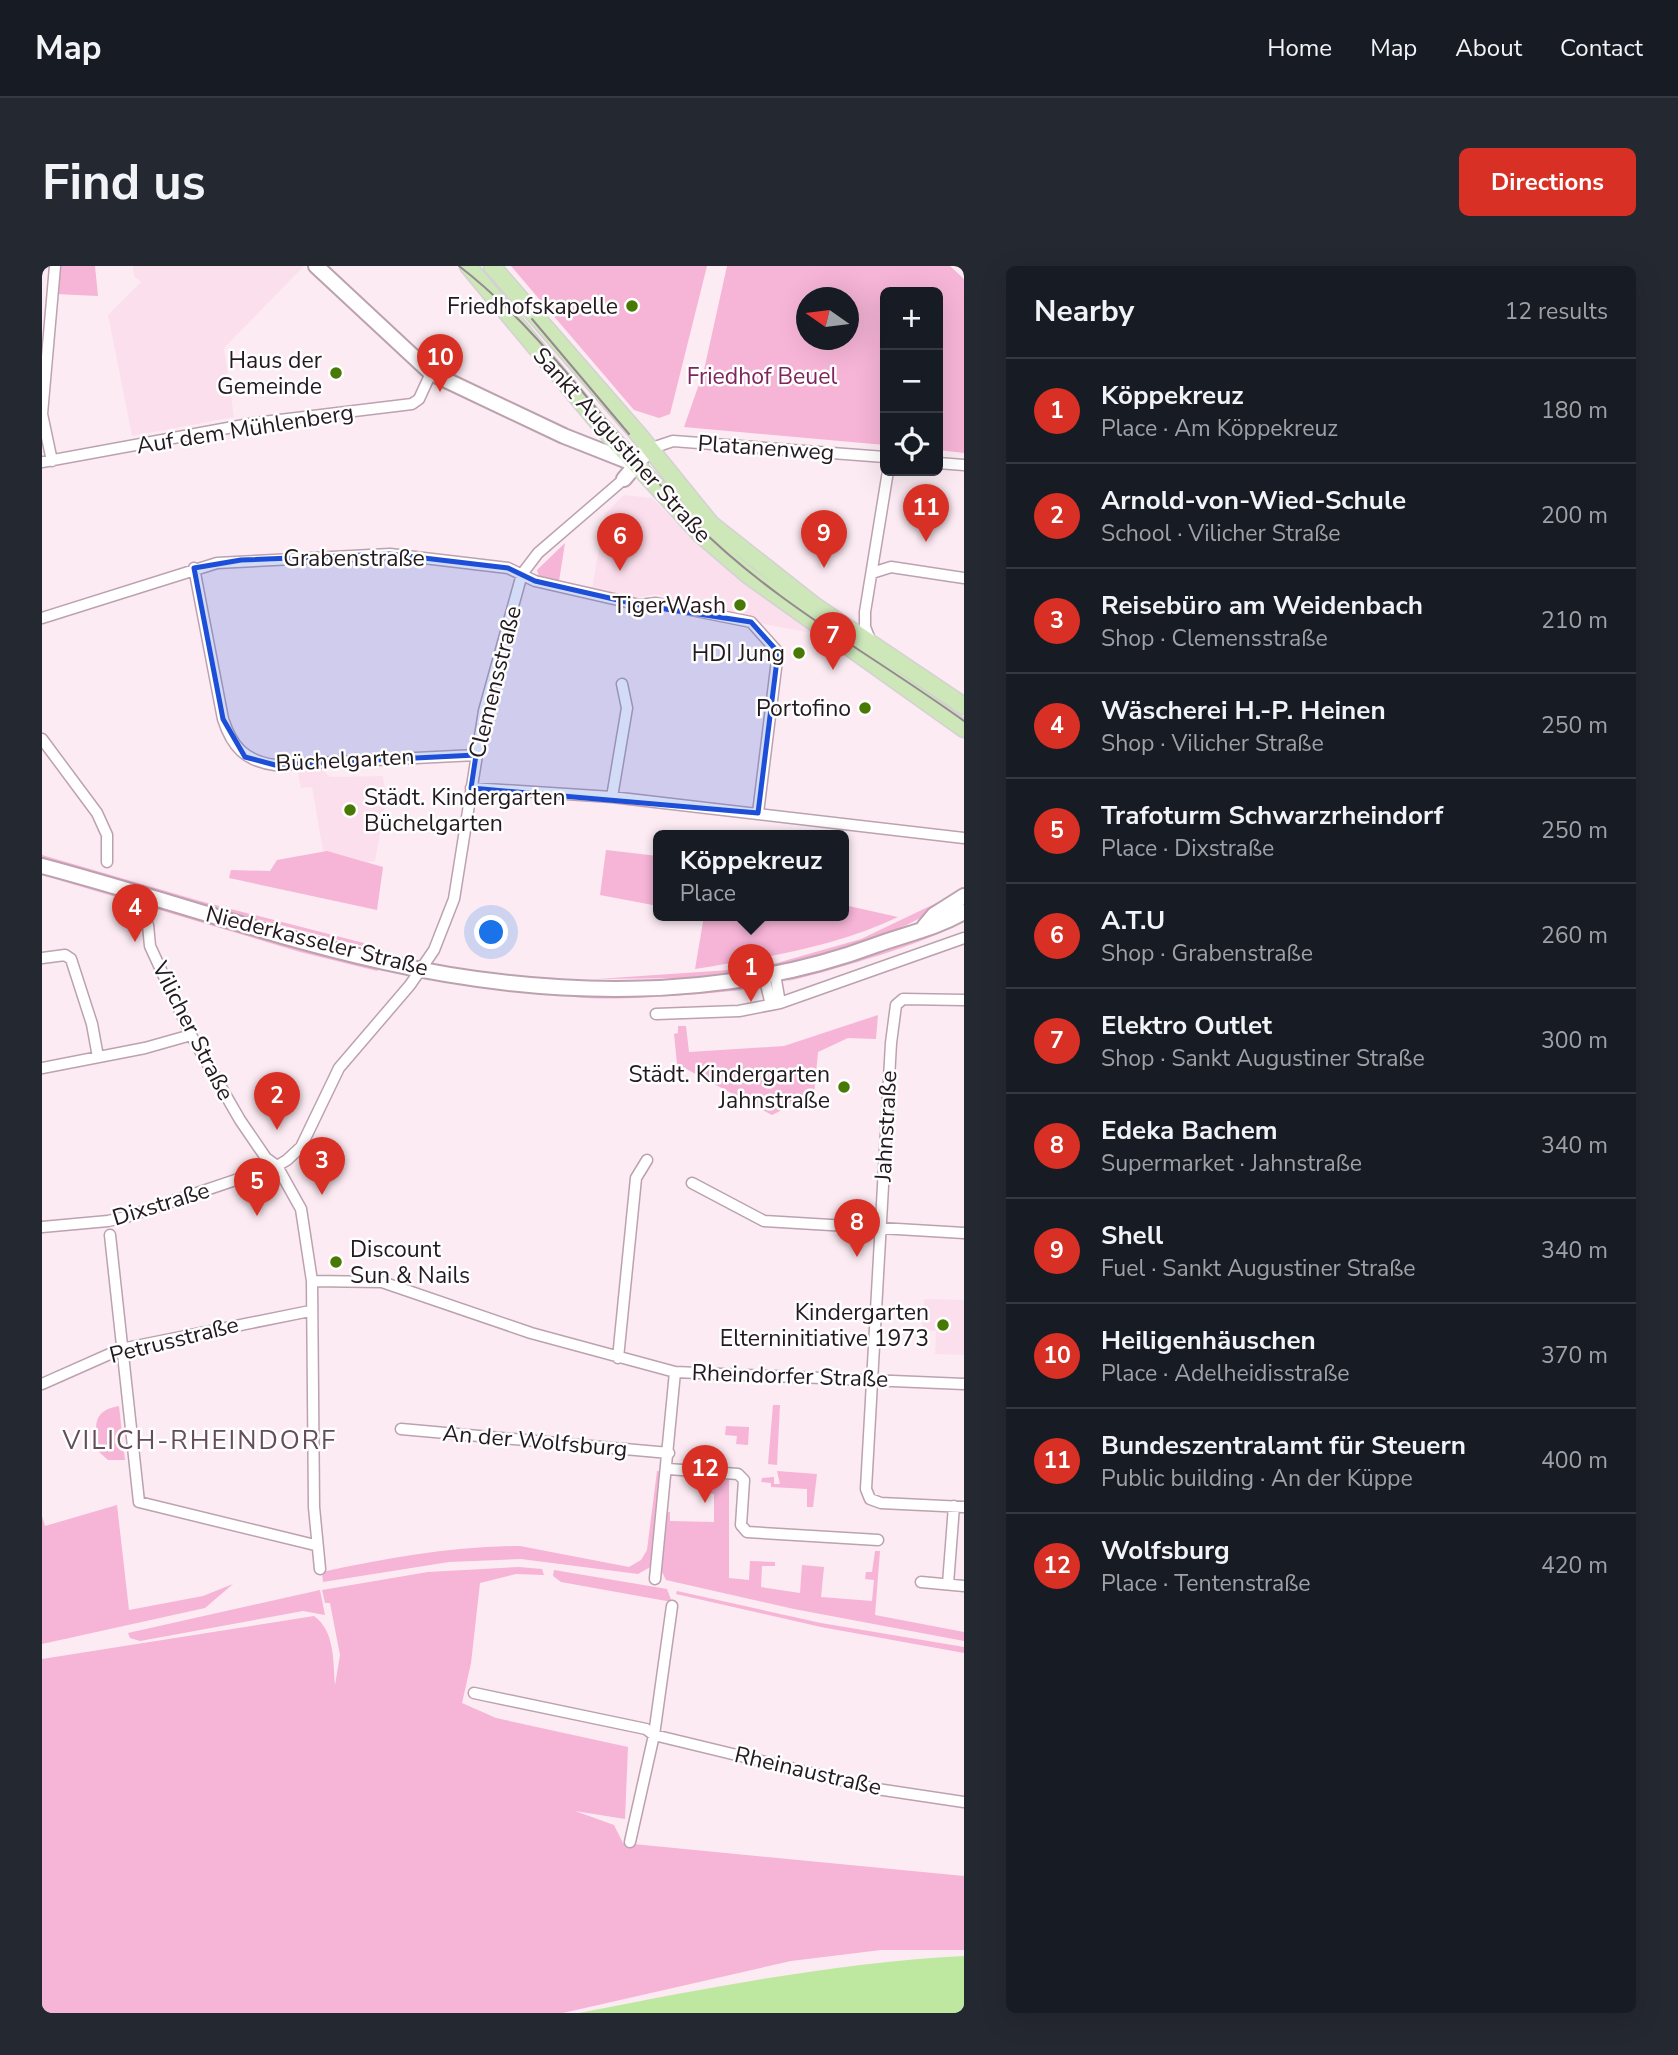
<!DOCTYPE html>
<html lang="en">
<head>
<meta charset="utf-8">
<style>
  :root { --surface:#171b24; --page:#242831; --text:#f1f3f6; --muted:#9ea1a6; --line:#363941; --accent:#d93025 }
  body { margin:0; font-family:"Nunito Sans",sans-serif; background:var(--page); color:var(--text) }
  .controls { position:absolute; right:21px; top:21px; display:grid; overflow:hidden; border-radius:10px; box-shadow:0 7px 28px #0002 }
  .controls button { width:63px; height:63px; display:grid; place-items:center; padding:0; border:0; border-bottom:2px solid var(--line); background:var(--surface); color:var(--text); font:35px sans-serif }
  .compass { position:absolute; left:754px; top:21px; width:63px; height:63px; border-radius:50%; background:var(--surface); box-shadow:0 7px 28px #0002; rotate:284deg }
  .you { position:absolute; left:450px; top:667px; width:24px; height:24px; margin:-18px; border:5px solid #fff; border-radius:50%; background:#1a73e8; box-shadow:0 0 0 10px #1a73e833 }
  .badge { display:grid; place-items:center; width:46px; height:46px; border-radius:50%; background:var(--accent); color:#fff; font-size:23px; font-weight:700 }
  .pin { position:absolute; translate:-50% -58px; filter:drop-shadow(0 2px 4px #0008) }
  .pin::after { content:''; position:absolute; top:37px; width:24px; height:21px; background:inherit; clip-path:polygon(0 0,100% 0,50% 100%) }
  .popup { position:absolute; left:611px; top:564px; width:196px; height:91px; box-sizing:border-box; display:grid; place-content:center; border-radius:10px; background:var(--surface); filter:drop-shadow(0 2px 5px #0005); font-size:23px; white-space:nowrap; color:var(--muted) }
  .popup b { font-size:26px; color:var(--text) }
  .popup::after { content:''; position:absolute; left:50%; top:100%; margin-left:-14px; border:14px solid transparent; border-top-color:var(--surface) }
  .list { margin:0; padding:0; list-style:none }
  h2 { display:flex; justify-content:space-between; align-items:center; height:91px; margin:0; padding:0 28px; font-size:30px }
  h2 small { font-size:23px; font-weight:400; color:var(--muted) }
  .list li { display:grid; grid-template-columns:46px 1fr auto; gap:21px; align-items:center; box-sizing:border-box; height:105px; padding:0 28px; border-top:2px solid var(--line) }
  .list b { display:block; font-size:26px; white-space:nowrap }
  .list p { margin:0; font-size:23px; white-space:nowrap; color:var(--muted) }
  .list em { font-size:23px; font-style:normal; color:var(--muted) }
  .icon { flex:none; width:38px; height:38px; fill:none; stroke:currentColor; stroke-width:2; stroke-linecap:round; stroke-linejoin:round }
  .map { position:relative; flex:none; width:922px; height:1747px; overflow:hidden; border-radius:10px }
  header { display:flex; align-items:center; gap:42px; box-sizing:border-box; height:98px; padding:0 35px; background:var(--surface); border-bottom:2px solid var(--line) }
  header strong { font-size:33px }
  nav { display:flex; gap:38px; margin-inline-start:auto; font-size:24px }
  .intro { display:flex; align-items:center; justify-content:space-between; box-sizing:border-box; height:168px; padding:0 42px }
  h1 { margin:0; font-size:49px }
  .button { padding:18px 32px; border-radius:10px; background:var(--accent); color:#fff; font-size:24px; font-weight:700 }
  main { display:flex; gap:42px; padding:0 42px }
  aside { flex:1; background:var(--surface); border-radius:10px; box-shadow:0 7px 28px #0002 }
  .map>svg:first-child { display:block }
  .built { fill:#fcdfed }
  .green { fill:#f6b4d6; fill-rule:evenodd }
  .water { fill:#bee8a0 }
  .lines { fill:none; stroke-linecap:round; stroke-linejoin:round }
  .street-casing { stroke:#bca2af; stroke-width:13 }
  .secondary-casing { stroke:#bca2af; stroke-width:18 }
  .primary-casing { stroke:#d3d1d2; stroke-width:19 }
  .street { stroke:#fff; stroke-width:10 }
  .secondary { stroke:#fff; stroke-width:14 }
  .primary { stroke:#cde7b9; stroke-width:16 }
  .tram { stroke:#96898f; stroke-width:2 }
  .marked { fill:#1d4ed8; fill-opacity:0.2; stroke:#1d4ed8; stroke-width:5; stroke-linejoin:round }
  .poi-dot { fill:#477904; stroke:#fefefe; stroke-width:2.5 }
  .labels { text-anchor:middle; dominant-baseline:central; stroke-width:5; stroke-linejoin:round; paint-order:stroke }
  .poi-label { font-size:23px; fill:#23191e; stroke:#fefefe; text-anchor:end }
  .park-label { font-size:23px; fill:#7e255b; stroke:#fefefe }
  .street-label { font-size:23px; fill:#23191e; stroke:#fefefe }
  .quarter-label { font-size:26px; letter-spacing:2px; fill:#644d58; stroke:#fefefe }
</style>
</head>
<body>
<header>
<strong>Map</strong>
<nav><a>Home</a><a>Map</a><a>About</a><a>Contact</a></nav>
</header>
<div class="intro"><h1>Find us</h1><a class="button">Directions</a></div>
<main>
<div class="map">
<svg width="922" height="1747" viewBox="0 0 922 1747">
  <rect width="100%" height="100%" fill="#fcebf3"/>
  <!-- built -->
  <path class="built" d="M91,0H262L182,82L192,151L90,170L66,49L99,16L92,10Z
    M582,229L610,232L666,288L770,367L716,357L613,328L595,332L550,323L563,248Z
    M255,502H278L288,511L341,510L344,535L333,595L326,596L281,585L270,521L259,522Z
    M882,1033L922,1034V1089L893,1088L894,1065L880,1064Z"/>
  <!-- green -->
  <path class="green" d="M17,0H53L56,30L14,28Z
    M469,0H665L628,148L617,152L592,144Z
    M685,0H908L922,13V187L896,184V26H843V179L642,161L662,104ZM764,32H806V74H764Z
    M523,277L517,315L497,311L495,304Z
    M564,584L616,590V640L558,629Z
    M285,585L341,601L335,644L187,612L189,604L228,605L235,594Z
    M0,589L158,635L341,682L340,685L176,643L0,592Z
    M0,606L255,682L337,702L335,705L258,686L0,609Z
    M909,630C867,671 767,692 710,704L819,673Z
    M802,639L856,651C793,681 722,692 653,703L662,650H802Z
    M922,652C911,671 770,710 742,716L869,675Z
    M702,703L703,705L647,712L555,713Z
    M707,720V723C676,727 542,739 521,728L588,729Z
    M836,749L834,773L806,772L776,786L772,828L730,849L635,798L632,768L636,767V760H644L647,786L742,780Z
    M731,1139H738L735,1199L726,1198Z
    M77,1140L83,1194H66L56,1185C54,1162 48,1145 77,1140Z
    M684,1160L707,1161L706,1179L694,1178L695,1170L683,1169Z
    M615,1205H621L610,1300L596,1308L479,1293L407,1296L281,1316L280,1306C345,1292 411,1280 478,1280L587,1301L599,1294L605,1284Z
    M735,1205L775,1208L771,1241H765V1223L729,1221V1217L719,1216L720,1212L732,1211V1218H738Z
    M659,1210L687,1212V1312L707,1314L708,1295L733,1296V1300H720L719,1321L758,1327L760,1299L782,1301L779,1331L830,1335L832,1314L823,1313L824,1306H830L833,1285H838L833,1349L922,1366V1375L752,1343L624,1314L618,1302L623,1246H628V1255L672,1256V1228L657,1226Z
    M75,1239L87,1344L161,1330L191,1318L163,1342L0,1378V1250L3,1260Z
    M477,1301L500,1303L502,1309L474,1308L438,1317L429,1397L420,1437L454,1452L586,1481L583,1553L533,1545L572,1559L581,1577L922,1610V1684H839L749,1695L521,1747H0V1393L272,1350C293,1365 291,1395 293,1419L298,1389L288,1337H283L280,1324L386,1306Z
    M512,1304L625,1323L630,1336L519,1316L511,1310Z
    M278,1324L283,1349L261,1345L98,1375L88,1372L86,1367Z
    M635,1325L779,1357L922,1381V1387L779,1361L634,1328Z"/>
  <!-- water -->
  <path class="water" d="M922,1690V1747H537C665,1722 791,1697 922,1690Z"/>
  <g class="lines">
    <defs>
      <path id="street" d="M607,183L631,175L843,191
        M10,195L0,148L13,0
        M0,196L213,157L370,138L377,133L389,107
        M896,197L922,199
        M152,302L181,453C190,481 203,495 233,499L434,489
        M830,307L849,301L922,312
        M0,352L175,297L348,288L466,302L493,315L598,339L614,337L709,356L736,386L716,547
        M829,376L823,361V346L846,205
        M0,473L55,547L65,569V596
        M429,522L570,531L922,572
        M570,531L585,442L580,418
        M106,659L108,680L149,769L198,854L224,892L235,900L259,943L270,1015L272,1241L278,1303
        M0,692L23,689L29,693L50,758L56,791
        M733,708L738,737
        M722,710L729,739
        M922,734L861,733L854,739L849,777L824,1223L828,1233L839,1237L922,1241
        M614,748L697,745L738,737L922,672
        M0,802L103,782L149,769
        M650,917L722,955L922,967
        M0,961L66,955L84,951L235,900L245,894L259,881L297,802L368,719L392,684L412,633L442,445L480,308L496,287L582,213
        M68,969L97,1236L273,1279
        M270,1015L340,1016L489,1067L633,1106L922,1118
        M576,1092L594,912L605,894
        M0,1118L79,1083L268,1045
        M359,1163L627,1187
        M626,1203L696,1208L702,1214L699,1259L705,1266L836,1274
        M613,1313L633,1106
        M879,1316L922,1320
        M906,1318L912,1240
        M432,1427L604,1463L612,1469L835,1523L922,1536
        M588,1576L612,1469L630,1340"/>
      <path id="secondary" d="M274,0L389,107L522,170L593,198
        M582,213L607,183
        M0,600C114,630 226,670 342,696C502,732 679,737 834,679C864,668 895,662 922,646
        M882,661L892,649L922,630"/>
      <path id="primary" d="M426,0L559,160L659,269L707,310L922,463
        M450,0L597,169L669,258L773,340L922,440"/>
    </defs>
    <!-- street casing -->
    <use href="#street" class="street-casing"/>
    <!-- secondary casing -->
    <use href="#secondary" class="secondary-casing"/>
    <!-- primary casing -->
    <use href="#primary" class="primary-casing"/>
    <!-- street -->
    <use href="#street" class="street"/>
    <!-- secondary -->
    <use href="#secondary" class="secondary"/>
    <!-- primary -->
    <use href="#primary" class="primary"/>
    <!-- tram -->
    <path class="tram" d="M417,0C510,72 572,174 653,257C728,334 835,392 922,455
      M490,53L587,168"/>
  </g>
  <!-- marked area -->
  <path class="marked" d="M348,288L466,302L493,315L598,339L709,356L736,386L716,547L429,522L434,489L233,499L203,491L181,453L152,302L199,294Z"/>
  <!-- markers -->
  <g class="poi-dot">
    <circle cx="590" cy="40" r="7"/>
    <circle cx="294" cy="107" r="7"/>
    <circle cx="698" cy="339" r="7"/>
    <circle cx="757" cy="387" r="7"/>
    <circle cx="823" cy="442" r="7"/>
    <circle cx="308" cy="544" r="7"/>
    <circle cx="802" cy="821" r="7"/>
    <circle cx="294" cy="996" r="7"/>
    <circle cx="901" cy="1059" r="7"/>
  </g>
  <g class="labels">
    <!-- poi labels -->
    <g class="poi-label">
      <text x="576" y="40">Friedhofskapelle</text>
      <text x="280" y="94">Haus der<tspan x="280" dy="26">Gemeinde</tspan></text>
      <text x="684" y="339">TigerWash</text>
      <text x="743" y="387">HDI Jung</text>
      <text x="809" y="442">Portofino</text>
      <text x="322" y="531" text-anchor="start">Städt. Kindergarten<tspan x="322" dy="26">Büchelgarten</tspan></text>
      <text x="788" y="808">Städt. Kindergarten<tspan x="788" dy="26">Jahnstraße</tspan></text>
      <text x="308" y="983" text-anchor="start">Discount<tspan x="308" dy="26">Sun &amp; Nails</tspan></text>
      <text x="887" y="1046">Kindergarten<tspan x="887" dy="26">Elterninitiative 1973</tspan></text>
    </g>
    <!-- park labels -->
    <g class="park-label">
      <text x="720" y="110">Friedhof Beuel</text>
    </g>
    <!-- street labels -->
    <g class="street-label">
      <text transform="translate(203 163) rotate(-9)">Auf dem Mühlenberg</text>
      <text transform="translate(580 179) rotate(48)">Sankt Augustiner Straße</text>
      <text transform="translate(724 182) rotate(4)">Platanenweg</text>
      <text x="312" y="292">Grabenstraße</text>
      <text transform="translate(453 416) rotate(-76)">Clemensstraße</text>
      <text transform="translate(303 494) rotate(-3)">Büchelgarten</text>
      <text transform="translate(275 675) rotate(14)">Niederkasseler Straße</text>
      <text transform="translate(151 765) rotate(63)">Vilicher Straße</text>
      <text transform="translate(844 860) rotate(-87)">Jahnstraße</text>
      <text transform="translate(119 938) rotate(-17)">Dixstraße</text>
      <text transform="translate(132 1074) rotate(-14)">Petrusstraße</text>
      <text transform="translate(748 1110) rotate(2)">Rheindorfer Straße</text>
      <text transform="translate(493 1175) rotate(5)">An der Wolfsburg</text>
      <text transform="translate(766 1505) rotate(13)">Rheinaustraße</text>
    </g>
    <!-- quarter labels -->
    <g class="quarter-label">
      <text x="158" y="1174">VILICH-RHEINDORF</text>
    </g>
  </g>
</svg>
<div class="controls">
<button>+</button>
<button>−</button>
<button><svg class="icon" aria-label="locate" viewBox="0 0 24 24"><circle cx="12" cy="12" r="6"/><path d="M12 2v4M12 18v4M2 12h4M18 12h4"/></svg></button>
</div>
<svg class="compass" viewBox="-18 -18 36 36"><path d="M0-13l5 13h-10z" fill="#e53935"/><path d="M0 13l5-13h-10z" fill="#9ea1a6"/></svg>
<div class="you"></div>
<div class="pin badge" style="left:709px;top:736px">1</div>
<div class="popup"><b>Köppekreuz</b>Place</div>
<div class="pin badge" style="left:235px;top:864px">2</div>
<div class="pin badge" style="left:280px;top:929px">3</div>
<div class="pin badge" style="left:93px;top:676px">4</div>
<div class="pin badge" style="left:215px;top:950px">5</div>
<div class="pin badge" style="left:578px;top:305px">6</div>
<div class="pin badge" style="left:791px;top:404px">7</div>
<div class="pin badge" style="left:815px;top:991px">8</div>
<div class="pin badge" style="left:782px;top:302px">9</div>
<div class="pin badge" style="left:398px;top:126px">10</div>
<div class="pin badge" style="left:884px;top:276px">11</div>
<div class="pin badge" style="left:663px;top:1237px">12</div>
</div>
<aside>
<h2>Nearby<small>12 results</small></h2>
<ul class="list">
<li><span class="badge">1</span><div><b>Köppekreuz</b><p>Place · Am Köppekreuz</p></div><em>180 m</em></li>
<li><span class="badge">2</span><div><b>Arnold-von-Wied-Schule</b><p>School · Vilicher Straße</p></div><em>200 m</em></li>
<li><span class="badge">3</span><div><b>Reisebüro am Weidenbach</b><p>Shop · Clemensstraße</p></div><em>210 m</em></li>
<li><span class="badge">4</span><div><b>Wäscherei H.-P. Heinen</b><p>Shop · Vilicher Straße</p></div><em>250 m</em></li>
<li><span class="badge">5</span><div><b>Trafoturm Schwarzrheindorf</b><p>Place · Dixstraße</p></div><em>250 m</em></li>
<li><span class="badge">6</span><div><b>A.T.U</b><p>Shop · Grabenstraße</p></div><em>260 m</em></li>
<li><span class="badge">7</span><div><b>Elektro Outlet</b><p>Shop · Sankt Augustiner Straße</p></div><em>300 m</em></li>
<li><span class="badge">8</span><div><b>Edeka Bachem</b><p>Supermarket · Jahnstraße</p></div><em>340 m</em></li>
<li><span class="badge">9</span><div><b>Shell</b><p>Fuel · Sankt Augustiner Straße</p></div><em>340 m</em></li>
<li><span class="badge">10</span><div><b>Heiligenhäuschen</b><p>Place · Adelheidisstraße</p></div><em>370 m</em></li>
<li><span class="badge">11</span><div><b>Bundeszentralamt für Steuern</b><p>Public building · An der Küppe</p></div><em>400 m</em></li>
<li><span class="badge">12</span><div><b>Wolfsburg</b><p>Place · Tentenstraße</p></div><em>420 m</em></li>
</ul>
</aside>
</main>
</body>
</html>
